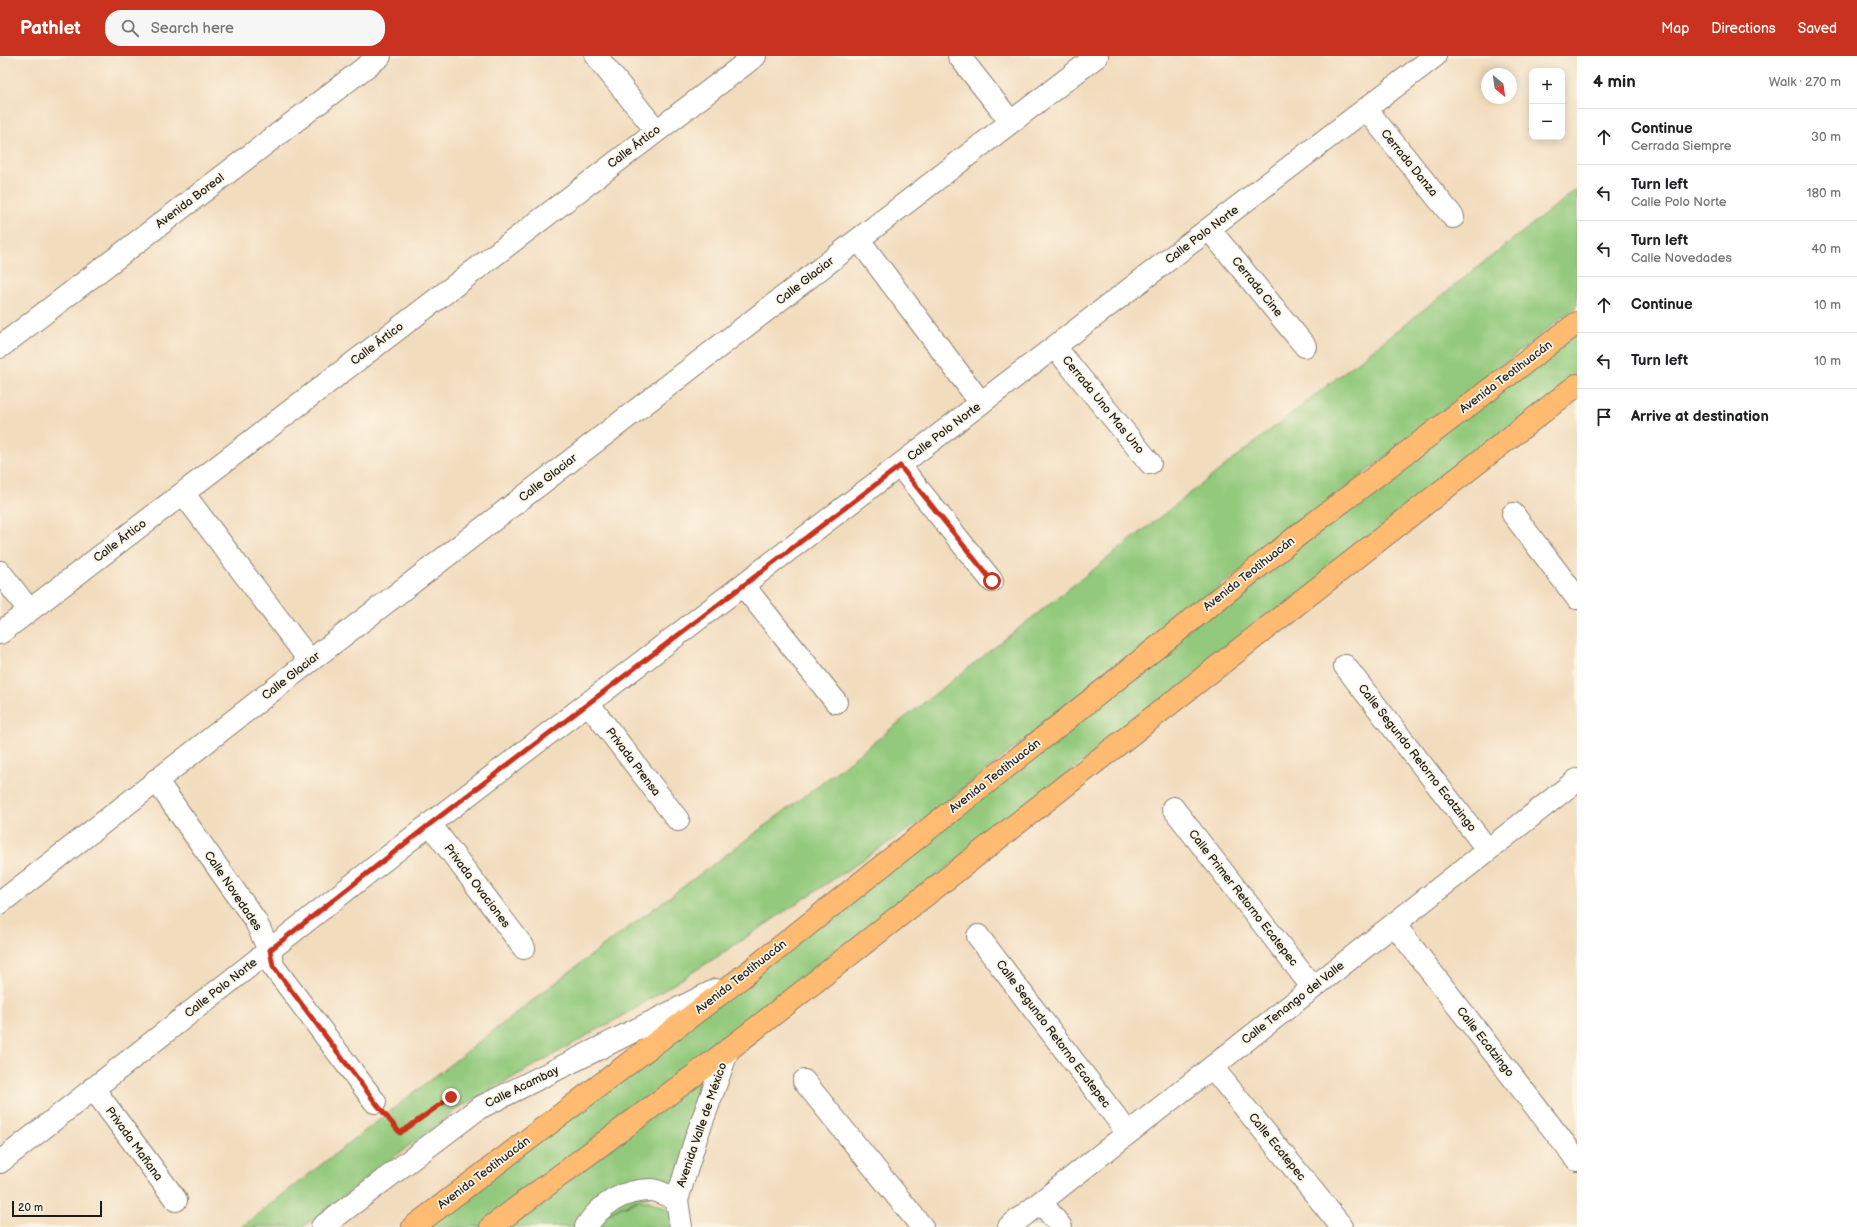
<!DOCTYPE html>
<html lang="en">
<head>
<meta charset="utf-8">
<style>
  :root { --surface:#fff; --page:#f6f6f6; --text:#202124; --muted:#757577; --line:#e0e0e0; --accent:#c8321e }
  body { margin:0; font-family:"Balsamiq Sans",sans-serif; background:var(--page); color:var(--text) }
  .controls { position:absolute; right:12px; top:12px; display:grid; overflow:hidden; border-radius:8px; box-shadow:0 2px 10px #0003 }
  .controls button { width:36px; height:36px; display:grid; place-items:center; padding:0; border:0; border-bottom:1px solid var(--line); background:var(--surface); color:var(--text); font:20px sans-serif }
  .compass { position:absolute; left:1481px; top:12px; width:36px; height:36px; border-radius:50%; background:var(--surface); box-shadow:0 2px 10px #0003; rotate:151deg }
  .scale { position:absolute; left:12px; bottom:10px; width:90px; box-sizing:border-box; padding-left:4px; border:2px solid #1c1c1c; border-top:0; font-size:11px; line-height:14px; white-space:nowrap; color:#1c1c1c; -webkit-text-stroke:3px #fcf5e5; paint-order:stroke }
  .stop { position:absolute; width:12px; height:12px; margin:-9px; border:3px solid #c8321e; border-radius:50%; background:#fff }
  .stop.end { background:#c8321e; border-color:#fff; box-shadow:0 1px 4px #0008 }
  .list { margin:0; padding:0; list-style:none }
  h2 { display:flex; justify-content:space-between; align-items:center; height:52px; margin:0; padding:0 16px; font-size:17px }
  h2 small { font-size:13px; font-weight:400; color:var(--muted) }
  .list li { display:grid; grid-template-columns:26px 1fr auto; gap:12px; align-items:center; box-sizing:border-box; height:56px; padding:0 16px; border-top:1px solid var(--line) }
  .list b { display:block; font-size:15px; white-space:nowrap }
  .list p { margin:0; font-size:13px; white-space:nowrap; color:var(--muted) }
  .list em { font-size:13px; font-style:normal; color:var(--muted) }
  .icon { flex:none; width:22px; height:22px; fill:none; stroke:currentColor; stroke-width:2; stroke-linecap:round; stroke-linejoin:round }
  .map { position:relative; flex:none; width:1577px; height:1171px; overflow:hidden }
  header { display:flex; align-items:center; gap:24px; box-sizing:border-box; height:56px; padding:0 20px; background:var(--accent); color:#fff }
  header strong { font-size:19px }
  nav { display:flex; gap:22px; margin-inline-start:auto; font-size:14px }
  .search { width:280px; height:36px; background:var(--page); display:flex; align-items:center; gap:10px; box-sizing:border-box; padding:0 14px; border-radius:16px; color:var(--muted); font-size:15px }
  main { display:flex }
  aside { flex:1; background:var(--surface) }
  .map>svg:first-child { display:block }
  .green { fill:#92c97c; stroke:#57724c }
  .lines { fill:none; stroke-linecap:round; stroke-linejoin:round }
  .minor-casing { stroke:#877c6d; stroke-width:24 }
  .major-casing { stroke:#877c6d; stroke-width:24 }
  .path { stroke:#877c6d; stroke-width:2.5; stroke-dasharray:3 3; stroke-linecap:butt }
  .minor { stroke:#fff; stroke-width:22 }
  .major { stroke:#ffbb71; stroke-width:22 }
  .route { stroke:#c8321e; stroke-width:5 }
  .labels { text-anchor:middle; dominant-baseline:central; stroke-width:3.5; stroke-linejoin:round; paint-order:stroke }
  .street-label { font-size:12px; fill:#1c1c1c; stroke:#fcf5e5 }
</style>
</head>
<body>
<header>
<strong>Pathlet</strong>
<div class="search"><svg class="icon" aria-label="search" viewBox="0 0 24 24"><circle cx="10" cy="10" r="6"/><path d="M15 15l6 6"/></svg>Search here</div>
<nav><a>Map</a><a>Directions</a><a>Saved</a></nav>
</header>
<main>
<div class="map">
<svg width="1577" height="1171" viewBox="0 0 1577 1171">
  <rect width="100%" height="100%" fill="#fcf5e5"/>
  <filter id="ink" filterUnits="userSpaceOnUse"><feTurbulence type="fractalNoise" baseFrequency=".025" numOctaves="2"/><feDisplacementMap in="SourceGraphic" scale="8" xChannelSelector="R" yChannelSelector="G"/><feConvolveMatrix kernelMatrix="1 2 1 2 8 2 1 2 1" color-interpolation-filters="sRGB"/></filter>
  <filter id="wash" filterUnits="userSpaceOnUse"><feTurbulence type="fractalNoise" baseFrequency=".012" numOctaves="4" result="noise"/><feDisplacementMap in="SourceGraphic" scale="16" xChannelSelector="R" yChannelSelector="G"/><feGaussianBlur stdDeviation="0.9" result="paint"/><feColorMatrix in="noise" values="0 0 0 0 0 0 0 0 0 0 0 0 0 0 0 0 0 1.4 0 .05"/><feComposite in="paint" operator="in"/></filter>
  <g filter="url(#wash)">
    <rect width="100%" height="100%" fill="#f2dcbe"/>
    <!-- green -->
    <path class="green" d="M1577,133V250L927,761L712,904L631,955L457,1053L303,1171H241L577,910L822,727Z
      M1577,271V322L484,1171H421Z
      M700,1022L709,1024L674,1138L663,1133L580,1171H510Z
      M637,1144L649,1145L670,1154L672,1171H598L606,1157Z"/>
  </g>
  <g filter="url(#ink)">
    <g class="lines">
      <defs>
        <path id="minor" d="M596,0L656,74
          M959,0L1011,66
          M1366,53L1453,161
          M1209,173L1305,290
          M859,184L981,347
          M0,291L380,0
          M1055,291L1150,407
          M900,410L992,525
          M183,437L310,605
          M1513,458L1577,542
          M0,516L29,554
          M743,529L836,646
          M0,577L755,0
          M1345,610L1488,794
          M588,647L678,764
          M156,724L255,864L269,894L273,910L375,1046
          M1173,752L1313,932
          M430,768L524,892
          M0,847L310,605L1097,0
          M1394,868L1577,1104
          M978,880L1128,1077
          M1212,1011L1342,1171
          M804,1025L922,1171
          M93,1032L176,1144
          M0,1106L430,768L1435,0
          M1041,1146L1061,1171
          M322,1171L479,1052L716,934
          M586,1171C600,1148 624,1134 651,1134C659,1134 669,1141 677,1144
          M681,1171L677,1144L696,1082L728,994
          M1009,1171L1577,724"/>
        <path id="major" d="M413,1171L741,922L1301,477L1577,267
          M491,1171L728,994L1577,329"/>
      </defs>
      <!-- minor casing -->
      <use href="#minor" class="minor-casing"/>
      <!-- major casing -->
      <use href="#major" class="major-casing"/>
      <!-- path -->
      <path class="path" d="M392,1067L400,1077L402,1076"/>
      <!-- minor -->
      <use href="#minor" class="minor"/>
      <!-- major -->
      <use href="#major" class="major"/>
    </g>
  </g>
  <g class="lines" filter="url(#ink)">
    <!-- route -->
    <path class="route" d="M451,1041L400,1077L375,1046L273,910L270,894L430,768L900,410L992,525"/>
  </g>
  <g class="labels">
    <!-- street labels -->
    <g class="street-label">
      <text transform="translate(634 91) rotate(-37)">Calle Ártico</text>
      <text transform="translate(1409 107) rotate(51)">Cerrada Danza</text>
      <text transform="translate(190 145) rotate(-37)">Avenida Boreal</text>
      <text transform="translate(1202 179) rotate(-37)">Calle Polo Norte</text>
      <text transform="translate(805 225) rotate(-38)">Calle Glaciar</text>
      <text transform="translate(1257 231) rotate(51)">Cerrada Cine</text>
      <text transform="translate(377 288) rotate(-37)">Calle Ártico</text>
      <text transform="translate(1506 321) rotate(-37)">Avenida Teotihuacán</text>
      <text transform="translate(1103 349) rotate(51)">Cerrada Uno Mas Uno</text>
      <text transform="translate(944 376) rotate(-37)">Calle Polo Norte</text>
      <text transform="translate(548 422) rotate(-38)">Calle Glaciar</text>
      <text transform="translate(120 485) rotate(-37)">Calle Ártico</text>
      <text transform="translate(1249 518) rotate(-38)">Avenida Teotihuacán</text>
      <text transform="translate(291 620) rotate(-38)">Calle Glaciar</text>
      <text transform="translate(1417 702) rotate(52)">Calle Segundo Retorno Ecatzingo</text>
      <text transform="translate(633 706) rotate(53)">Privada Prensa</text>
      <text transform="translate(995 720) rotate(-38)">Avenida Teotihuacán</text>
      <text transform="translate(477 830) rotate(53)">Privada Ovaciones</text>
      <text transform="translate(233 835) rotate(56)">Calle Novedades</text>
      <text transform="translate(1243 842) rotate(52)">Calle Primer Retorno Ecatepec</text>
      <text transform="translate(741 921) rotate(-38)">Avenida Teotihuacán</text>
      <text transform="translate(221 932) rotate(-38)">Calle Polo Norte</text>
      <text transform="translate(1293 947) rotate(-38)">Calle Tenango del Valle</text>
      <text transform="translate(1053 978) rotate(53)">Calle Segundo Retorno Ecatepec</text>
      <text transform="translate(1485 986) rotate(52)">Calle Ecatzingo</text>
      <text transform="translate(522 1031) rotate(-26)">Calle Acambay</text>
      <text transform="translate(702 1069) rotate(-71)">Avenida Valle de México</text>
      <text transform="translate(134 1088) rotate(54)">Privada Mañana</text>
      <text transform="translate(1277 1091) rotate(51)">Calle Ecatepec</text>
      <text transform="translate(484 1117) rotate(-37)">Avenida Teotihuacán</text>
    </g>
  </g>
</svg>
<div class="controls">
<button>+</button>
<button>−</button>
</div>
<svg class="compass" viewBox="-18 -18 36 36"><path d="M0-13l5 13h-10z" fill="#e53935"/><path d="M0 13l5-13h-10z" fill="#757577"/></svg>
<div class="scale">20 m</div>
<div class="stop" style="left:992px;top:525px"></div>
<div class="stop end" style="left:451px;top:1041px"></div>
</div>
<aside>
<h2>4 min<small>Walk · 270 m</small></h2>
<ul class="list">
<li><svg class="icon" aria-label="ahead" viewBox="0 0 24 24"><path d="M12 20V5M6 11l6-6 6 6"/></svg><div><b>Continue</b><p>Cerrada Siempre</p></div><em>30 m</em></li>
<li><svg class="icon" aria-label="left" viewBox="0 0 24 24"><path d="M17 20v-9H6M10 6l-5 5 5 5"/></svg><div><b>Turn left</b><p>Calle Polo Norte</p></div><em>180 m</em></li>
<li><svg class="icon" aria-label="left" viewBox="0 0 24 24"><path d="M17 20v-9H6M10 6l-5 5 5 5"/></svg><div><b>Turn left</b><p>Calle Novedades</p></div><em>40 m</em></li>
<li><svg class="icon" aria-label="ahead" viewBox="0 0 24 24"><path d="M12 20V5M6 11l6-6 6 6"/></svg><div><b>Continue</b></div><em>10 m</em></li>
<li><svg class="icon" aria-label="left" viewBox="0 0 24 24"><path d="M17 20v-9H6M10 6l-5 5 5 5"/></svg><div><b>Turn left</b></div><em>10 m</em></li>
<li><svg class="icon" aria-label="arrive" viewBox="0 0 24 24"><path d="M6 21V4h12l-3 4 3 4H6"/></svg><div><b>Arrive at destination</b></div></li>
</ul>
</aside>
</main>
</body>
</html>
